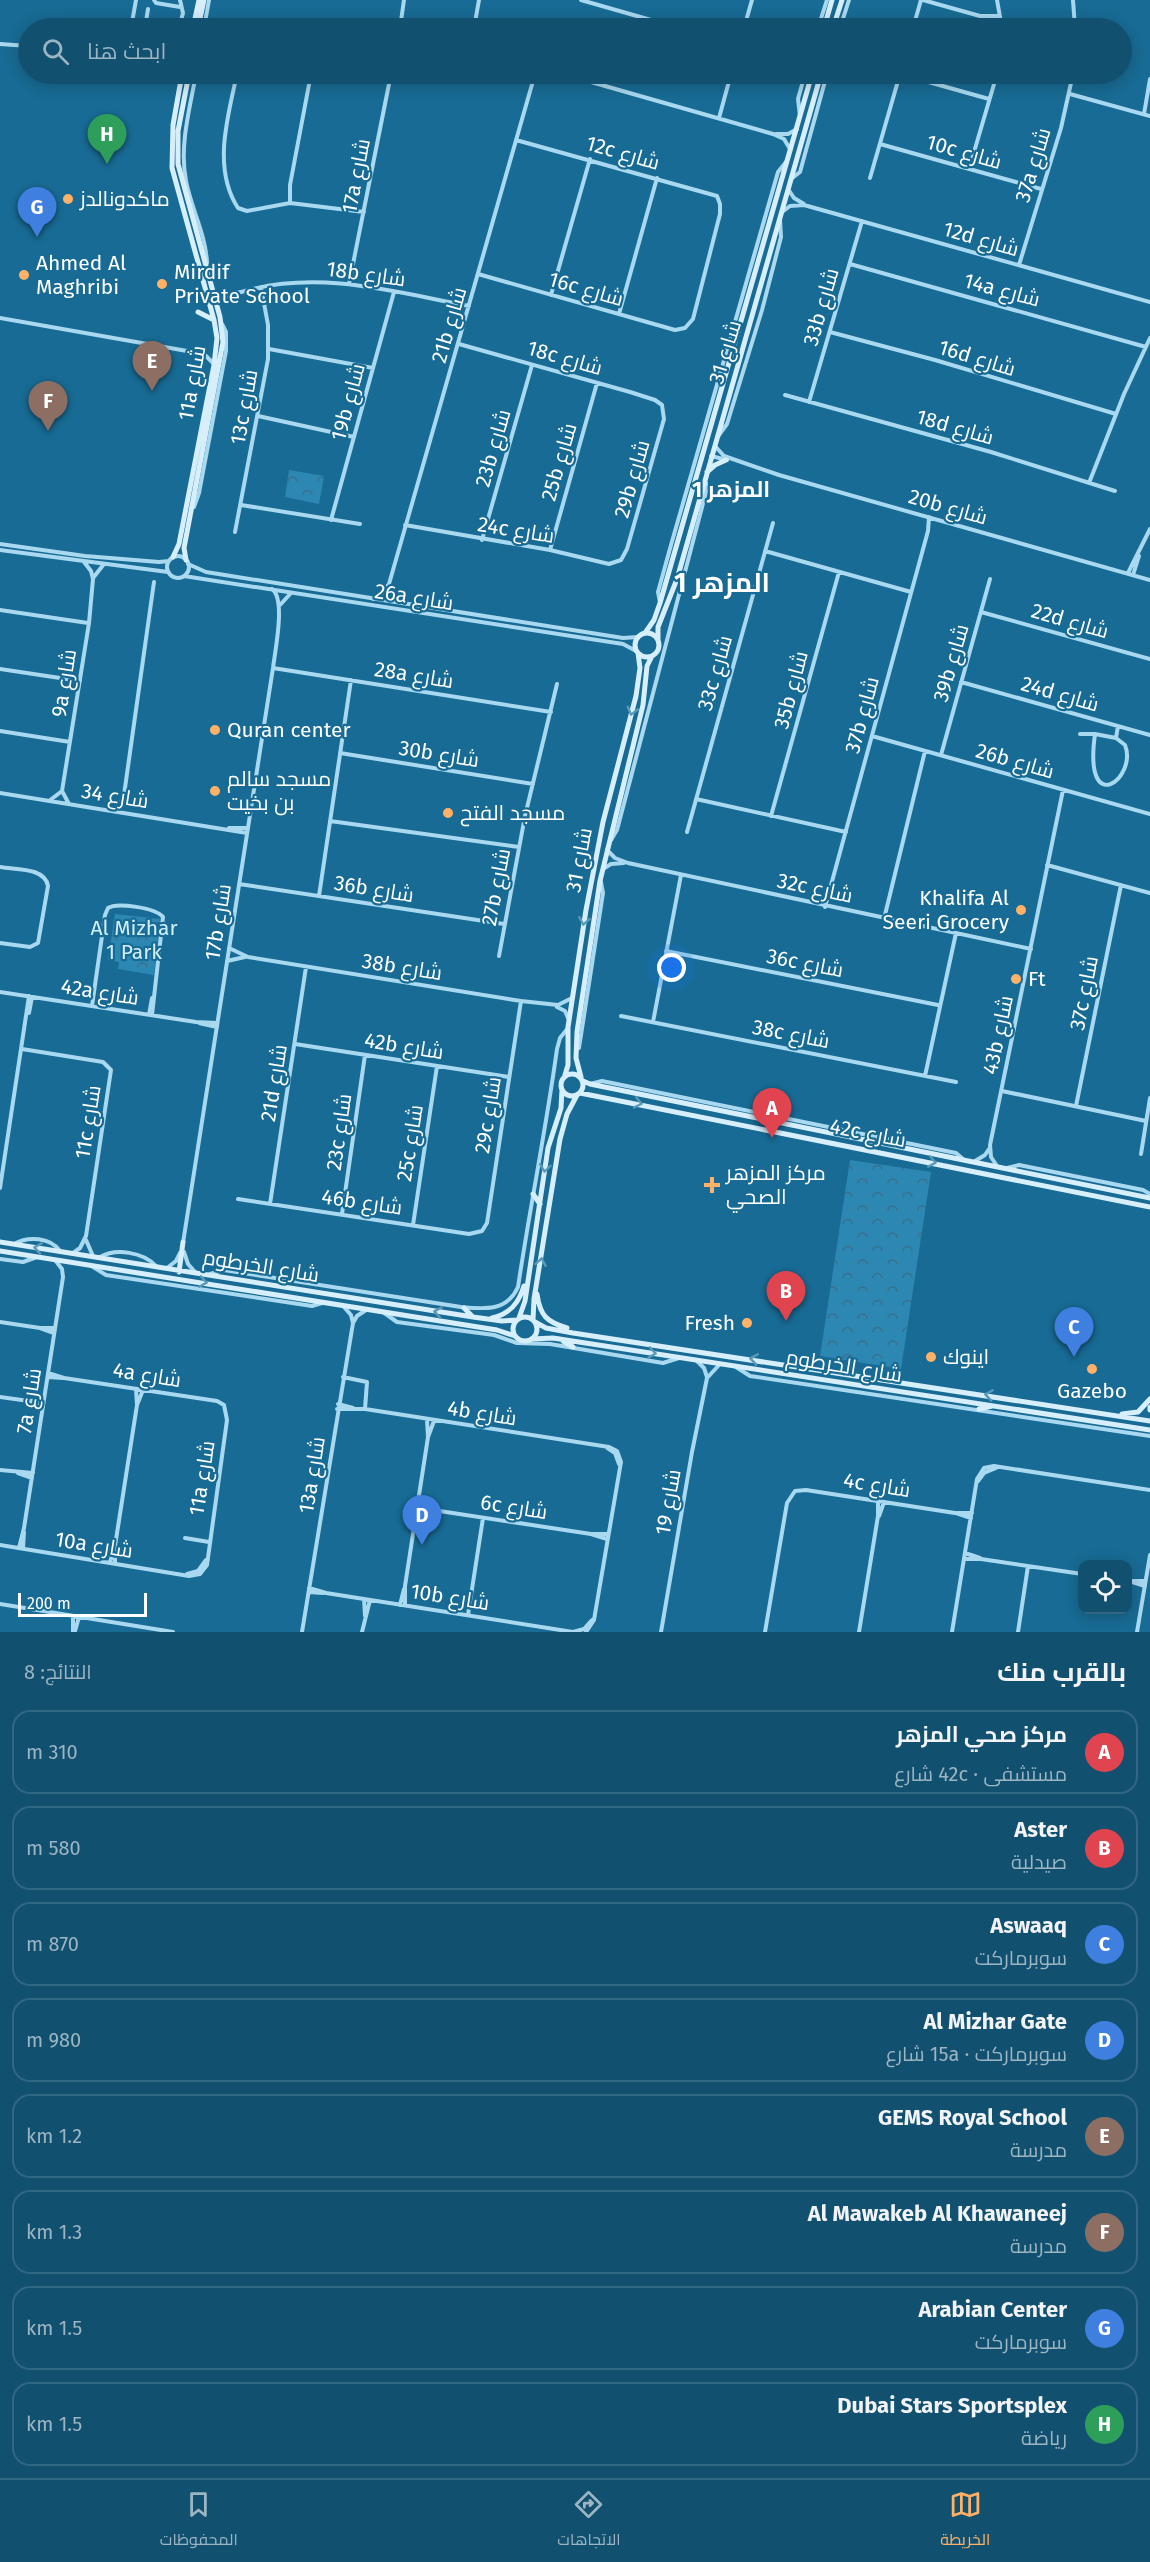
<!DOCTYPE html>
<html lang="ar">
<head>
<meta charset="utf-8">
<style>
  :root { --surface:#12506f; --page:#1b5774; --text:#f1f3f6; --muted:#9cb5c3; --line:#316782; --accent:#ffb168 }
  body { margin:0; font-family:"Fira Sans",Cairo,sans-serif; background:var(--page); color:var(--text); direction:rtl }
  .controls { position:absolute; right:18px; bottom:18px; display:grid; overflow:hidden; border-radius:12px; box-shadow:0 3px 15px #0003 }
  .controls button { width:54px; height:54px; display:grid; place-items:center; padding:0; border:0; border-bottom:2px solid var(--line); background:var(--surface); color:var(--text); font:30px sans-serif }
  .scale { position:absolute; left:18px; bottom:15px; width:129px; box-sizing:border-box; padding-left:6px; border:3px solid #fff; border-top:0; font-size:16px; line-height:21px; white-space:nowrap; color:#fff; -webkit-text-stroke:4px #186b94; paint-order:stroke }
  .you { position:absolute; left:672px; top:968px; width:21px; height:21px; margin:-15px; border:4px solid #fff; border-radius:50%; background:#1a73e8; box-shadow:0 0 0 9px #1a73e833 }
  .badge { display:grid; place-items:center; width:39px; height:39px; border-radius:50%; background:var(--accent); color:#fff; font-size:20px; font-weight:700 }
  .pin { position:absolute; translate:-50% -50px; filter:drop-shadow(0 2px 3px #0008) }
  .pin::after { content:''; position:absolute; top:32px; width:21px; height:18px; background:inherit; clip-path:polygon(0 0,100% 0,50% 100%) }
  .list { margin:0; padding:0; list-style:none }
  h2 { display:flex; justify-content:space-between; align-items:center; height:78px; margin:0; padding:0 24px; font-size:26px }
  h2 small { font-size:20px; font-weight:400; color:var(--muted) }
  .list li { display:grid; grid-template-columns:39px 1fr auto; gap:18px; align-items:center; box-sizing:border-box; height:84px; margin:0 12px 12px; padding:0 12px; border:2px solid var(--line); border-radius:18px }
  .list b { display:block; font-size:22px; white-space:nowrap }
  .list p { margin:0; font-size:20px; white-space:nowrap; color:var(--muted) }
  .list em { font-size:20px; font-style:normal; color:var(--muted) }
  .icon { flex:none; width:33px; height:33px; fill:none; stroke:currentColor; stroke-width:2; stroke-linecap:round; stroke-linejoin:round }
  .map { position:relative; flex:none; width:1150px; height:1632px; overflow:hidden; direction:ltr }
  .search { position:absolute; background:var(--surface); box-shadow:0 3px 15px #0003; left:18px; right:18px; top:18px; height:66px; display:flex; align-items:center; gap:15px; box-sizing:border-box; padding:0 21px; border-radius:33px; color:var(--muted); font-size:22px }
  .sheet { height:846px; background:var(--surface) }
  nav { display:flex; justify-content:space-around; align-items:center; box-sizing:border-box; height:84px; border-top:2px solid var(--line); background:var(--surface); font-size:16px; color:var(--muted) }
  nav a { display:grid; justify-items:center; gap:3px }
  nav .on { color:var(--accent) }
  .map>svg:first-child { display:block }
  .park { fill:url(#park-crowns) }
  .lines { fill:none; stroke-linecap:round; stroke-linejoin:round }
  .street { stroke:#a9d9f0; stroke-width:4 }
  .secondary { stroke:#d7effb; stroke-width:5 }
  .oneway { stroke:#5b99b8 }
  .poi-dot { fill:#ffb168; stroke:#186b94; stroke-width:2 }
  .labels { text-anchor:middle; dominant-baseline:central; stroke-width:4.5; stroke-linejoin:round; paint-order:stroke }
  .street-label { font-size:21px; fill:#fff; stroke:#186b94 }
  .poi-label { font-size:21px; fill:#fff; stroke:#186b94; text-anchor:start }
  .park-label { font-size:21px; fill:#d0eefb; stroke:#186b94 }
  .neighbourhood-label { font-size:22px; font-weight:bold; fill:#fff; stroke:#186b94 }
  .district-label { font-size:27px; font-weight:bold; fill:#fff; stroke:#186b94 }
</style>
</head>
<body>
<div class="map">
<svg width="1150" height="1632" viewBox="0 0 1150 1632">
  <defs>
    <pattern id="park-crowns" width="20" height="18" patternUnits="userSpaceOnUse" patternTransform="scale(1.5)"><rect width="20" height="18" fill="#2c87b3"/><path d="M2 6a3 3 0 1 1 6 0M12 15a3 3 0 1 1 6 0" fill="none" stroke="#396f8a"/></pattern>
  </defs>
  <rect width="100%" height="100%" fill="#186b94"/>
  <!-- park -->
  <path class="park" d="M289,470L324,476L319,504L285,497Z
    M115,914L160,919L154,975L118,969L119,962L108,960Z
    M850,1160L931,1172L901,1369L820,1356Z"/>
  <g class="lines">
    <!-- street -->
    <path class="street" d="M154,0L156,3L180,7
      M581,0L679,28
      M923,0L980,16H1000
      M997,0L1002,28
      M1073,0L1075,28
      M131,28L136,0
      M145,28L148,9
      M179,28L183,13L180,0
      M204,28L209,0
      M400,28L404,0
      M474,28L479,0
      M744,28L752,0
      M818,28L827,0
      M840,28L849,0
      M913,28L921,0
      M0,44L28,46
      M196,74C190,108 179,146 186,181C191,208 206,235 207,263
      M237,74C228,116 212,168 238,208L247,211L290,203L364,212
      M563,74L773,134L784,139L790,149
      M900,74L989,99
      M1070,94L1150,116
      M1144,114L1150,79
      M800,116L798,99L805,74
      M719,118L731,74
      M776,134H788L797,129
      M880,144L1041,189
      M969,169L997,74
      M870,178L900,74
      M791,179L800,172L827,74
      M788,189L794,198L804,204
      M290,203V185L311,74
      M782,212L790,206L804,205L1150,302
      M850,264L1146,347
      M1019,265L1061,128L1073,74
      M478,274L675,330L685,328L693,319L720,214V204L717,196L516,140
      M349,284L391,74
      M551,295L590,159
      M217,305C223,294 234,294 245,291C320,270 395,292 469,306
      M619,314L657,178
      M0,318L204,354L214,364
      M830,332L935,360L1116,414
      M269,349L373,368
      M785,395L991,452L1115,491
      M809,402L862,221
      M258,416L354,437
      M719,435L727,424L762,310L781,237L780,219
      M715,446L724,456L779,475L1150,580
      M711,456L727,460
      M1089,483L1124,394L1150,338
      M241,505L360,524
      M194,507L199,493L226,351V332L222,324
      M331,520L394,292
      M405,525L550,550L609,564L621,560L627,549L664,419L662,405L655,400L630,392L459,344
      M235,532L268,359V325L261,287
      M482,540L532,365
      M0,544L85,556L159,562L169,561
      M0,550L168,572
      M550,550L597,383
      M765,551L911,592
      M167 567a11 11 0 1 1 22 0a11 11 0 1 1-22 0Z
      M188,564L206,572L623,638L638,637
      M1128,573L1150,529
      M1133,575L1139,556
      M184,576L623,644L636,651
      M93,578L104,564
      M389,585L396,602
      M373,599L382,593L389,584L535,74
      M660,602L658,592L671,545L778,172L786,162
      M280,605L291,593
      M0,610L88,623
      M981,612L1150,659
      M273,668L551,712
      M0,669L80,681
      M961,682L1150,735
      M0,731L70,742
      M1080,734H1095C1083,820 1138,778 1125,745L1116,738L1118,726
      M1095,734L1116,738
      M872,736L1150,814
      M340,753L533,784
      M941,755L990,579
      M0,793L247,833
      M696,799L846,832
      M49,801L62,791
      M69,804L62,791L89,623L93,579L91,571L84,562
      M117,811L124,795L154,582
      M771,816L839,572
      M330,821L519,847
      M229,828H247
      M687,832L773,523
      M611,840L617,830L706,492V483
      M607,850L615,858L628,863L1031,949
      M1047,865L1150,893
      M0,867C15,870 45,867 48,886L38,943L30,947L0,943
      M603,869L611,864L624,863
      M239,884L504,924
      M319,896L351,680
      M825,907L928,531L929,517
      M884,919L925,751
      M229,948L248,957L521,1001L558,1005L572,998
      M666,951L938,1005
      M499,956L525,816L557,684
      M227,961L245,957
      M0,992L196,1022L217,1023
      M92,1006L105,915L108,908C117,902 156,908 163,917L152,1015
      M557,1007L565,1011L568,1018
      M29,1013L32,997
      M149,1015L152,998
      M621,1016L956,1082
      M653,1022L681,875
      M199,1023L217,1027
      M295,1044L509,1077
      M579,1048L603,893L601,882
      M22,1049L103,1062L111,1070L86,1236L80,1248L73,1253
      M925,1076L956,933
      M590,1084L602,1081L956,1153L963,1159
      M1002,1091L1146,1121
      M1076,1106L1121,885
      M1141,1154L1150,1098
      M975,1161L985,1155L989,1149
      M997,1166L991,1157L990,1145L1063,790
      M1007,1168L1019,1165L1143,1190L1150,1194
      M0,1188L29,996
      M238,1199L469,1234L482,1231L487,1223L521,1001
      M270,1204L306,967
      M342,1214L365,1055
      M413,1225L437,1066
      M86,1240L93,1256
      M183,1243L273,668C275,651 286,599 272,589
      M14,1244C28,1236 50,1237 60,1251
      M184,1252L188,1264L196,1273
      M100,1257C116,1248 143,1252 156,1266
      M0,1259L23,1262L37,1257
      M90,1265L106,1275L312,1306L322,1303
      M167,1268L176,1261L180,1253
      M210,1274L224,1270L461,1307C483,1309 507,1312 518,1287C530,1207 546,1129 557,1049L560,1038L568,1028
      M344,1307L351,1315L353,1323
      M383,1312L397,1322L494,1335L517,1343L550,1344L663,1363L679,1358
      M0,1322L40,1328L54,1333
      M40,1328H55
      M697,1361L704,1368L707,1377
      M736,1367L750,1376L1150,1436
      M48,1377L63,1378
      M343,1377L367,1382L365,1409
      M0,1397L29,1401L44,1400
      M29,1401L43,1407
      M338,1404L353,1408
      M137,1405L143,1390
      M337,1409H365L609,1447L617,1451L621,1462L594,1620L586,1632
      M428,1437L434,1421
      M606,1447L615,1453L619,1464
      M0,1470L33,1473
      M18,1473L32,1478
      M978,1481L984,1473L996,1468
      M417,1510H433L591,1534L607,1539
      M956,1513L971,1518
      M879,1516L884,1502
      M591,1534H608
      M185,1538L209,1542
      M0,1545L189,1576L200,1574L207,1565L227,1420L224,1405L217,1401L64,1378L48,1373
      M19,1548L24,1528L63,1277L62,1269L55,1260
      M23,1549L24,1532
      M965,1553L980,1558
      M964,1559H981L1082,1574
      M110,1562L115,1547
      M115,1563V1546L137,1405L136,1389
      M187,1574L198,1571L206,1560
      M1128,1581H1145
      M1129,1581L1145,1586
      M309,1588L326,1593L573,1632L584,1629L592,1620
      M309,1592L323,1593
      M364,1599L365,1616
      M0,1604L173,1632
      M400,1605L404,1589
      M405,1605V1586L428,1437L427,1420
      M468,1615L483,1518
      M75,1631L79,1617
      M73,1632V1616
      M302,1632L353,1323L357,1316L366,1310
      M362,1632L370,1600
      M661,1632L692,1452L707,1378L720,1364
      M765,1632L787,1503L795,1491L806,1490L955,1513H972
      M859,1632L878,1516V1501
      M952,1632L977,1479L984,1468L994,1466L1150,1490
      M1018,1632L1028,1566
      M1137,1632L1150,1555"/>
    <!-- secondary -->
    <path class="secondary" d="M193,28L199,0
      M198,28L204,0
      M824,28L832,0
      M833,28L842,0
      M198,312L214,320
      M707,472L715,465L726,460
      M173,557L179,544L214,365L217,338L214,320L172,168L173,125L182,74
      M186,560L184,548L223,342L220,317L178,164V131L189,74
      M635 645a12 12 0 1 1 24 0a12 12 0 1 1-24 0Z
      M645,633L654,620L660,603L812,74
      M658,639V627L677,579L821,74
      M561 1085a11 11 0 1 1 22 0a11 11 0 1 1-22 0Z
      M565,1075L568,1065V1027L586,910L603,822L636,696L640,668L638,653
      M581,1077L576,1058L577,1032L600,881L643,705L647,666L652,656
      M583,1081L590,1084L1150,1198
      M580,1093L1150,1207
      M533,1194L540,1204
      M0,1242L473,1317L502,1321L517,1320
      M0,1251L497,1330L515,1336
      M179,1272L183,1242
      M537,1294C540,1316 547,1322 567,1328
      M464,1308L472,1316
      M513 1329a12 12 0 1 1 24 0a12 12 0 1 1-24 0Z
      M492,1318C510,1314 519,1303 524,1286
      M519,1318L525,1301L548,1148L561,1108L562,1090
      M533,1320L534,1299L560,1139L567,1114L577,1095
      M535,1322L546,1328L573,1333L1150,1421
      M532,1339L553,1338L1150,1430
      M563,1341L573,1347
      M1150,1407V1410
      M979,1409L992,1406
      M1122,1414L1138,1412L1150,1399"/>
  </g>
  <!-- one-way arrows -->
  <defs><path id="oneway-chevron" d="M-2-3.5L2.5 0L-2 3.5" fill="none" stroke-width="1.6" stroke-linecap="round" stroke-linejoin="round" transform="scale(1.5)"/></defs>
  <g class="oneway">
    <use href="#oneway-chevron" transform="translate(632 711) rotate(105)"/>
    <use href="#oneway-chevron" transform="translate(584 921) rotate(100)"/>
    <use href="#oneway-chevron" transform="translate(638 1103) rotate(12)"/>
    <use href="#oneway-chevron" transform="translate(932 1162) rotate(11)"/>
    <use href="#oneway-chevron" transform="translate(545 1168) rotate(98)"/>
    <use href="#oneway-chevron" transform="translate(38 1248) rotate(-171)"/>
    <use href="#oneway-chevron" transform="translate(541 1262) rotate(-80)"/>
    <use href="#oneway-chevron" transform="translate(203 1282) rotate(9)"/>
    <use href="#oneway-chevron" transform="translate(438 1312) rotate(-171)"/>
    <use href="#oneway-chevron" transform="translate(652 1353) rotate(8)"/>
    <use href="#oneway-chevron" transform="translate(754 1359) rotate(-171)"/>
    <use href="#oneway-chevron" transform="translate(989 1395) rotate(-171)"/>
  </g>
  <!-- markers -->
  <g class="poi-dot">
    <circle cx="68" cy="199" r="6"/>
    <circle cx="24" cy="275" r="6"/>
    <circle cx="162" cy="284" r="6"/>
    <circle cx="215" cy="730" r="6"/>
    <circle cx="215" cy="791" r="6"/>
    <circle cx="448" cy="813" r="6"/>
    <circle cx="1021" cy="910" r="6"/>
    <circle cx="1016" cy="979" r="6"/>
    <path d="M709 1176h6v6h6v6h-6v6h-6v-6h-6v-6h6z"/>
    <circle cx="747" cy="1323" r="6"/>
    <circle cx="931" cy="1357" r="6"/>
    <circle cx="1092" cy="1369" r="6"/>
  </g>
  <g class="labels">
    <!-- street labels -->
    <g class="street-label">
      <text transform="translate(964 152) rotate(16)">10c شارع</text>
      <text transform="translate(623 153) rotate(16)">12c شارع</text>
      <text transform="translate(1033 165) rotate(-73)">37a شارع</text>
      <text transform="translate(356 176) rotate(-79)">17a شارع</text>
      <text transform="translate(981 239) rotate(16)">12d شارع</text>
      <text transform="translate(366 274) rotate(8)">18b شارع</text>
      <text transform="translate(586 289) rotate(16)">16c شارع</text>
      <text transform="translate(1002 290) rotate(15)">14a شارع</text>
      <text transform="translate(821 307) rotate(-74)">33b شارع</text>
      <text transform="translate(449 325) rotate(-74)">21b شارع</text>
      <text transform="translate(725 352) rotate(-73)">شارع 31</text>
      <text transform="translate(565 358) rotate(16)">18c شارع</text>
      <text transform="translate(977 358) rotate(17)">16d شارع</text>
      <text transform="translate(192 383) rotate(-80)">11a شارع</text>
      <text transform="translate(348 402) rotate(-75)">19b شارع</text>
      <text transform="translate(244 407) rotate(-80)">13c شارع</text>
      <text transform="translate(955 427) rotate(16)">18d شارع</text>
      <text transform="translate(493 448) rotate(-74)">23b شارع</text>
      <text transform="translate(559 462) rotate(-74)">25b شارع</text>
      <text transform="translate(632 479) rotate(-74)">29b شارع</text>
      <text transform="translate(948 507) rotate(16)">20b شارع</text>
      <text transform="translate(516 530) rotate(9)">24c شارع</text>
      <text transform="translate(414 597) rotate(9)">26a شارع</text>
      <text transform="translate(1070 621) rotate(16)">22d شارع</text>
      <text transform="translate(951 663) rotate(-74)">39b شارع</text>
      <text transform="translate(715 673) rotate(-74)">33c شارع</text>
      <text transform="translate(414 675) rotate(9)">28a شارع</text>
      <text transform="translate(64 683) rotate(-81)">9a شارع</text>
      <text transform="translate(791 690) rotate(-75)">35b شارع</text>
      <text transform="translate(1060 694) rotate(16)">24d شارع</text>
      <text transform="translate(862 715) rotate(-75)">37b شارع</text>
      <text transform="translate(439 754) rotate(9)">30b شارع</text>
      <text transform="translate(1015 761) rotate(16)">26b شارع</text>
      <text transform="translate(115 796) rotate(9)">شارع 34</text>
      <text transform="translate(579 860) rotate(-79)">شارع 31</text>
      <text transform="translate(496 887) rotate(-79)">27b شارع</text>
      <text transform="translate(815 888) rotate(12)">32c شارع</text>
      <text transform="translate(374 889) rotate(9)">36b شارع</text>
      <text transform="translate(218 922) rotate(-81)">17b شارع</text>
      <text transform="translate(805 963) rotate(11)">36c شارع</text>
      <text transform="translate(402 967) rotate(9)">38b شارع</text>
      <text transform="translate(100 992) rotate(9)">42a شارع</text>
      <text transform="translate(1084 993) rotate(-79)">37c شارع</text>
      <text transform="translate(791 1034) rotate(11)">38c شارع</text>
      <text transform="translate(998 1035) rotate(-78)">43b شارع</text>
      <text transform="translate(404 1046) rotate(9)">42b شارع</text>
      <text transform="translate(274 1083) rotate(-81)">21d شارع</text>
      <text transform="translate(488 1115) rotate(-81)">29c شارع</text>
      <text transform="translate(88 1122) rotate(-81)">11c شارع</text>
      <text transform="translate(339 1132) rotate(-82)">23c شارع</text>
      <text transform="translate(868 1133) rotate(11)">42c شارع</text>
      <text transform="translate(410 1143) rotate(-81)">25c شارع</text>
      <text transform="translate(362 1202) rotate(8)">46b شارع</text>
      <text transform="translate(261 1266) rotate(9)">شارع الخرطوم</text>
      <text transform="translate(844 1366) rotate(9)">شارع الخرطوم</text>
      <text transform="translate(147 1375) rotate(9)">4a شارع</text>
      <text transform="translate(29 1401) rotate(-81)">7a شارع</text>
      <text transform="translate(482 1413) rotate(9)">4b شارع</text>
      <text transform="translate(312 1475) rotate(-81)">13a شارع</text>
      <text transform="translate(202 1478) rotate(-81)">11a شارع</text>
      <text transform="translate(877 1485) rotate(9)">4c شارع</text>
      <text transform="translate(668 1502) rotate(-80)">شارع 19</text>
      <text transform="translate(514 1507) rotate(9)">6c شارع</text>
      <text transform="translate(94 1545) rotate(9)">10a شارع</text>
      <text transform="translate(450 1597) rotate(9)">10b شارع</text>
    </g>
    <!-- poi labels -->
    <g class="poi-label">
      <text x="80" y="199">ماكدونالدز</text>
      <text x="36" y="263">Ahmed Al<tspan x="36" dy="24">Maghribi</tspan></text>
      <text x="174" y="272">Mirdif<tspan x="174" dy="24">Private School</tspan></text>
      <text x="227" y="730">Quran center</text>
      <text x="227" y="779">مسجد سالم<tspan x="227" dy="24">بن بخيت</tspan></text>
      <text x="460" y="813">مسجد الفتح</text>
      <text x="1009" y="898" text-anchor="end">Khalifa Al<tspan x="1009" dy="24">Seeri Grocery</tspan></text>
      <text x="1028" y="979">Ft</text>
      <text x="726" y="1173">مركز المزهر<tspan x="726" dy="24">الصحي</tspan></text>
      <text x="735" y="1323" text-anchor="end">Fresh</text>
      <text x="943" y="1357">اينوك</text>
      <text x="1092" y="1391" text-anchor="middle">Gazebo</text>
    </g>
    <!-- park labels -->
    <g class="park-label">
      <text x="134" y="928">Al Mizhar<tspan x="134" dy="24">1 Park</tspan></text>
    </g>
    <!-- neighbourhood labels -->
    <g class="neighbourhood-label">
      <text x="731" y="489">المزهر 1</text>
    </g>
    <!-- district labels -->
    <g class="district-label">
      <text x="722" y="583">المزهر 1</text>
    </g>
  </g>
</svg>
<div class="controls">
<button><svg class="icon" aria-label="locate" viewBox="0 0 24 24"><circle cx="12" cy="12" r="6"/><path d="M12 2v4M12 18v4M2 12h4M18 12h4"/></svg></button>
</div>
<div class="scale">200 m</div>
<div class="you"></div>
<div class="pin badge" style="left:772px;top:1138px;background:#e0444e">A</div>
<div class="pin badge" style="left:786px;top:1321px;background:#e0444e">B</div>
<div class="pin badge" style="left:1074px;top:1357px;background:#3f7fe0">C</div>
<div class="pin badge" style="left:422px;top:1545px;background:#3f7fe0">D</div>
<div class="pin badge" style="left:152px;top:391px;background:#8d6e63">E</div>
<div class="pin badge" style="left:48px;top:431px;background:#8d6e63">F</div>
<div class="pin badge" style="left:37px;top:237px;background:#3f7fe0">G</div>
<div class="pin badge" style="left:107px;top:164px;background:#2e9e5b">H</div>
<div class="search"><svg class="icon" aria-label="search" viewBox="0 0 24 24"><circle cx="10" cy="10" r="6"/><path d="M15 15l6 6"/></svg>ابحث هنا</div>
</div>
<section class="sheet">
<h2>بالقرب منك<small>النتائج: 8</small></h2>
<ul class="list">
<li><span class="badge" style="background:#e0444e">A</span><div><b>مركز صحي المزهر</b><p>مستشفى · 42c شارع</p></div><em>310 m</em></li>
<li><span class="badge" style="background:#e0444e">B</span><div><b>Aster</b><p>صيدلية</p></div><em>580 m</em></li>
<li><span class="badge" style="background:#3f7fe0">C</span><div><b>Aswaaq</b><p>سوبرماركت</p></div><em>870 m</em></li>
<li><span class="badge" style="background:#3f7fe0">D</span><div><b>Al Mizhar Gate</b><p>سوبرماركت · 15a شارع</p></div><em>980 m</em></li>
<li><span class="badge" style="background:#8d6e63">E</span><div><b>GEMS Royal School</b><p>مدرسة</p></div><em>1.2 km</em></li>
<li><span class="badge" style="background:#8d6e63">F</span><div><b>Al Mawakeb Al Khawaneej</b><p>مدرسة</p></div><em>1.3 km</em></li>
<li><span class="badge" style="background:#3f7fe0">G</span><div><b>Arabian Center</b><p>سوبرماركت</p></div><em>1.5 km</em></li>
<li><span class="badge" style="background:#2e9e5b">H</span><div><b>Dubai Stars Sportsplex</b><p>رياضة</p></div><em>1.5 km</em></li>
</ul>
</section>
<nav>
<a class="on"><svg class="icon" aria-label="map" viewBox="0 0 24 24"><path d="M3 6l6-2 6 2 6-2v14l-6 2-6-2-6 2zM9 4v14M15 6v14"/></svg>الخريطة</a>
<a><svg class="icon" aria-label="directions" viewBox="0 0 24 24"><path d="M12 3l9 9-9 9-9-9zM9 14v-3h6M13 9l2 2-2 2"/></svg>الاتجاهات</a>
<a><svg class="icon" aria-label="saved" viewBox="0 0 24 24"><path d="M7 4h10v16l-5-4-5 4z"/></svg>المحفوظات</a>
</nav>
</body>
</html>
